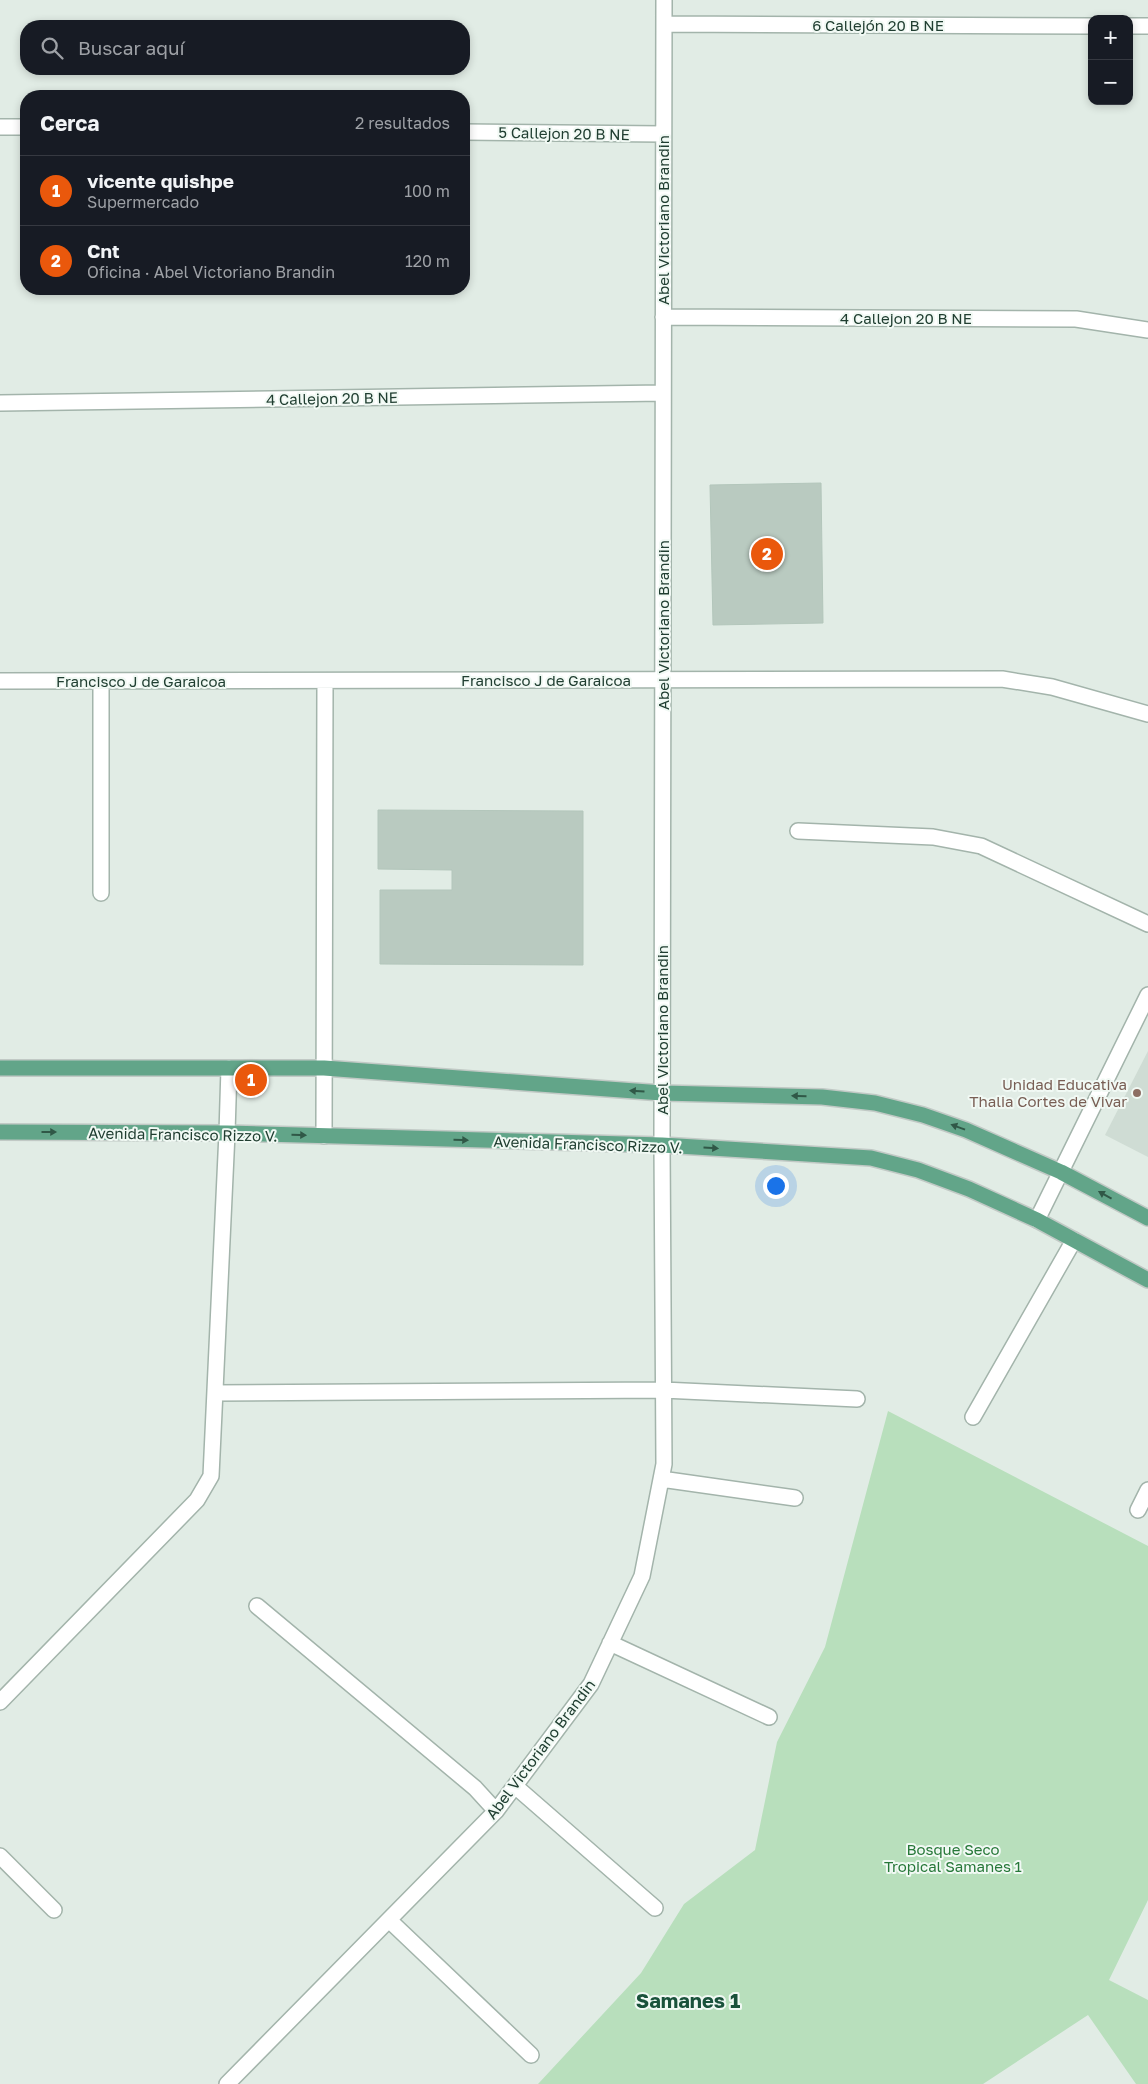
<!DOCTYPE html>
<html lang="es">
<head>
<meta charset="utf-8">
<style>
  :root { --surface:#171b24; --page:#242831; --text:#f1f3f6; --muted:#9ea1a6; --line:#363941; --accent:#ea580c }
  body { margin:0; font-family:"Golos Text",sans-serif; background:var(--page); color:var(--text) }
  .controls { position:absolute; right:15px; top:15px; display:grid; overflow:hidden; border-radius:10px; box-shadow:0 2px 8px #0003 }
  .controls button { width:45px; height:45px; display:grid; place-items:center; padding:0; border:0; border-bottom:1px solid var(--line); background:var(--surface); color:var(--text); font:25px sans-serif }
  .you { position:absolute; left:775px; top:1185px; width:18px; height:18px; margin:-12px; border:4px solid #fff; border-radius:50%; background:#1a73e8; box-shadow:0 0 0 8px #1a73e833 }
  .badge { display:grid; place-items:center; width:32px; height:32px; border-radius:50%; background:var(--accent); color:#fff; font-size:16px; font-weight:700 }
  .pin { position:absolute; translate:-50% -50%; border:2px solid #fff; box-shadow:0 1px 5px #0006 }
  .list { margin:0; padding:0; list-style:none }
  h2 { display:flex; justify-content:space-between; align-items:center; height:65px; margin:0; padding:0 20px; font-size:21px }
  h2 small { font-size:16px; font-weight:400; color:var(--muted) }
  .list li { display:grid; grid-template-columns:32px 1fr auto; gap:15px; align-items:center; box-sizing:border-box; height:70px; padding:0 20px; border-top:1px solid var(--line) }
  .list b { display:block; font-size:19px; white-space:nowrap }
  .list p { margin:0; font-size:16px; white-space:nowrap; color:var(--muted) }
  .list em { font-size:16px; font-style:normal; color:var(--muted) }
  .icon { flex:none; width:28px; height:28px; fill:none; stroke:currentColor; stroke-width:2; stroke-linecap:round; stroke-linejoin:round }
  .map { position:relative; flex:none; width:1148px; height:2084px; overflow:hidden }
  .search { position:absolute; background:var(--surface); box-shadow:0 2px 8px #0003; left:20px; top:20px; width:450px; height:55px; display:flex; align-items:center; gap:12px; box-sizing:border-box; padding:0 18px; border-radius:20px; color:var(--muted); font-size:19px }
  .panel { position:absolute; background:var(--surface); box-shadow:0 2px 8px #0003; left:20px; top:90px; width:450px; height:205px; border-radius:20px }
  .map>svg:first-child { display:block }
  .built { fill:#cfdcd4 }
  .green { fill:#b8dfbc }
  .building { fill:#b9cac0; stroke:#b3c6bb }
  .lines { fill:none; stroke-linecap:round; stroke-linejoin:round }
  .minor-casing { stroke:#a3b4ab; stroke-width:18 }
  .major-casing { stroke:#c1c9c5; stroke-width:18 }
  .minor { stroke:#fff; stroke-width:15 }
  .major { stroke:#62a589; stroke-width:15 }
  .oneway { fill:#305847 }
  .education-dot { fill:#8d6e63; stroke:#f1f9f4; stroke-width:2 }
  .labels { text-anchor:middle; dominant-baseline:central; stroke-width:4; stroke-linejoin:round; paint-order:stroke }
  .street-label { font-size:15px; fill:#203e31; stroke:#f1f9f4 }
  .education-label { font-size:15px; fill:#785e54; stroke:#f1f9f4; text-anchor:end }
  .park-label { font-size:15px; fill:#277839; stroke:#f1f9f4 }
  .district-label { font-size:20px; font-weight:bold; fill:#1a523b; stroke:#f1f9f4 }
</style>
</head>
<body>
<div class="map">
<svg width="1148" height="2084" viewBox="0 0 1148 2084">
  <rect width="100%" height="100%" fill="#e1ece5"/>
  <!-- built -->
  <path class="built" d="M1148,1051V1157L1105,1135Z"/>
  <!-- green -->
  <path class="green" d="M888,1411L1148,1546V1900L1109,1980L1148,2000V2084H1136L1088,2015L983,2084H538L641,1973L684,1904L755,1850L777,1742L825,1647Z"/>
  <!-- building -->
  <path class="building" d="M821,483L823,623L713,625L710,485Z
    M378,810L583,811V965L380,964V890H452V870L378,869Z"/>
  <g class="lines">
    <defs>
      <path id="minor" d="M664,24L1092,26
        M1129,26H1148
        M0,127H26
        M464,132L663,134
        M663,317L1076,319L1148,330
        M0,403L663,393
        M0,681L1002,679L1052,687L1148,714
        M101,681V893
        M798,831L933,837L981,846L1148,924
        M324,1136L325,681
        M1037,1220L1148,995
        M215,1393L663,1390L857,1399
        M973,1417L1074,1240
        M661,1479L795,1498
        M1138,1510L1148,1490
        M257,1606L475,1788L496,1811
        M610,1643L769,1717
        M0,1702L197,1500L211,1476L227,1133L229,1068
        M515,1786L655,1908
        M0,1856L54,1910
        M389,1920L531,2055
        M227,2084L496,1811L591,1684L642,1576L664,1464L662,1145L664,0"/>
      <path id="major" d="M0,1068H324L662,1093L822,1097L875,1103L923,1115L966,1130L1061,1172L1148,1218
        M0,1132L227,1133L662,1145L871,1158L918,1170L969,1189L1037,1220L1148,1280"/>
    </defs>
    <!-- minor casing -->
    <use href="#minor" class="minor-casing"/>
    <!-- major casing -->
    <use href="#major" class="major-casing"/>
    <!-- minor -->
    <use href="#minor" class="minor"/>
    <!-- major -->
    <use href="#major" class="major"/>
  </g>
  <!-- one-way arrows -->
  <defs><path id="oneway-solid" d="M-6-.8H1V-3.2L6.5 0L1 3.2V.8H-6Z" transform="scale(1.25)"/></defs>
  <g class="oneway">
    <use href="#oneway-solid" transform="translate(637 1091) rotate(-176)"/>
    <use href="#oneway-solid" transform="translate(799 1096) rotate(-178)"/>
    <use href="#oneway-solid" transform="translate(958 1127) rotate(-160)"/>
    <use href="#oneway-solid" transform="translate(49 1132)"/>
    <use href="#oneway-solid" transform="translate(299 1135) rotate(1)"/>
    <use href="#oneway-solid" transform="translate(461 1140) rotate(2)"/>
    <use href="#oneway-solid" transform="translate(711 1148) rotate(3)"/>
    <use href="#oneway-solid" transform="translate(1105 1195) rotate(-151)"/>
  </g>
  <!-- markers -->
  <circle class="education-dot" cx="1137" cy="1093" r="5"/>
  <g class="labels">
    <!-- street labels -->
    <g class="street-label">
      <text x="878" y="25">6 Callejón 20 B NE</text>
      <text transform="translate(564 133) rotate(1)">5 Callejon 20 B NE</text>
      <text transform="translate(663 220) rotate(-90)">Abel Victoriano Brandin</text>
      <text x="906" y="318">4 Callejon 20 B NE</text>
      <text transform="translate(332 398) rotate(-1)">4 Callejon 20 B NE</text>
      <text transform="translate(663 625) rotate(-90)">Abel Victoriano Brandin</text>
      <text x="546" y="680">Francisco J de Garaicoa</text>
      <text x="141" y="681">Francisco J de Garaicoa</text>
      <text transform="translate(662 1030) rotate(-90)">Abel Victoriano Brandin</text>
      <text transform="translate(183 1134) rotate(1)">Avenida Francisco Rizzo V.</text>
      <text transform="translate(588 1144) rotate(2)">Avenida Francisco Rizzo V.</text>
      <text transform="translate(540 1749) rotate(-53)">Abel Victoriano Brandin</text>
    </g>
    <!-- education labels -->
    <g class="education-label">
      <text x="1127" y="1084">Unidad Educativa<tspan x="1127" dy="17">Thalia Cortes de Vivar</tspan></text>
    </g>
    <!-- park labels -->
    <g class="park-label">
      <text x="953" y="1849">Bosque Seco<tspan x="953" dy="17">Tropical Samanes 1</tspan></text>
    </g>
    <!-- district labels -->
    <g class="district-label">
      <text x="688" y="2000">Samanes 1</text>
    </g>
  </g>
</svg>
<div class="controls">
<button>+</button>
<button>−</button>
</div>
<div class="you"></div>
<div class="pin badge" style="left:251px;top:1080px">1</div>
<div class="pin badge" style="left:767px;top:554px">2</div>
<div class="search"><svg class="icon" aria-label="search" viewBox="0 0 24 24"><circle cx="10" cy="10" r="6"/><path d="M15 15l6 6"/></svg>Buscar aquí</div>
<section class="panel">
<h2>Cerca<small>2 resultados</small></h2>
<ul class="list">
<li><span class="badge">1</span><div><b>vicente quishpe</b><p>Supermercado</p></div><em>100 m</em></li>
<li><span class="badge">2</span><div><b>Cnt</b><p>Oficina · Abel Victoriano Brandin</p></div><em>120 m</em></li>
</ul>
</section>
</div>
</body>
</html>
